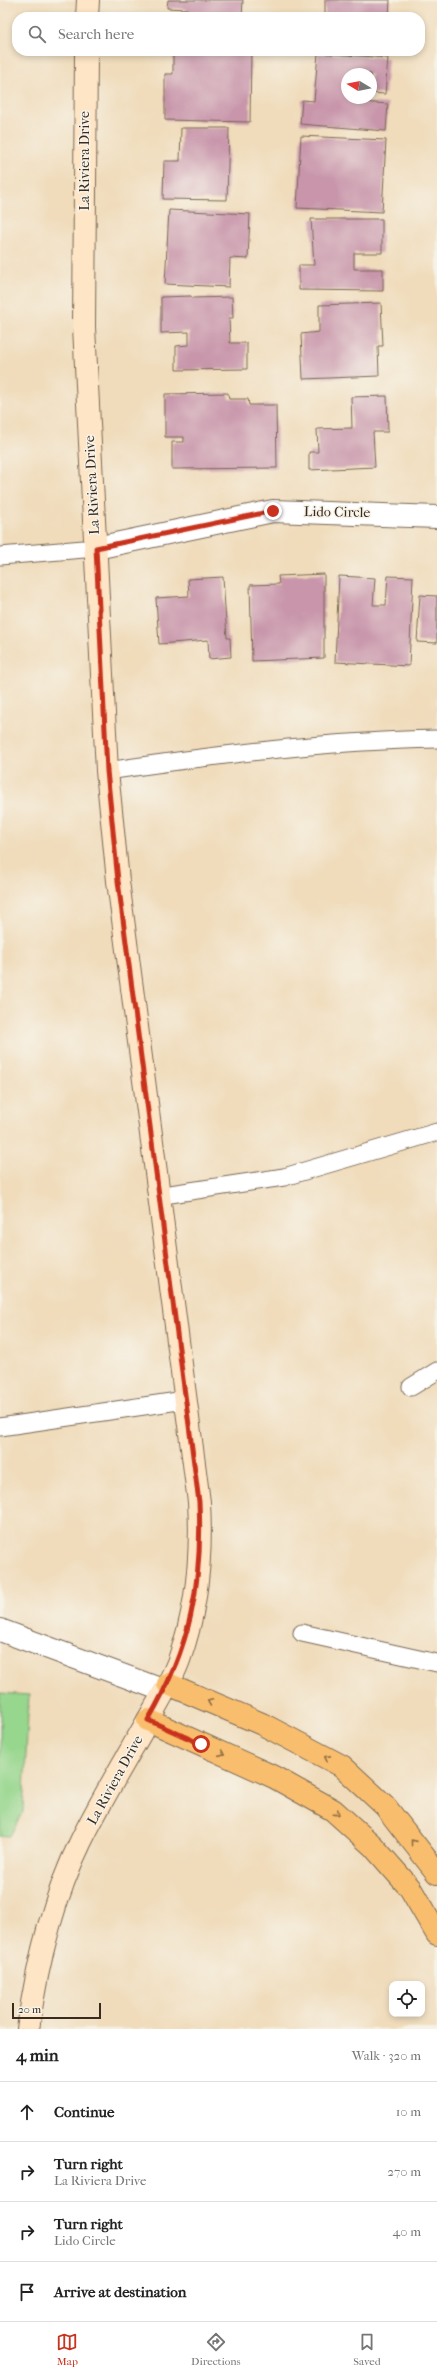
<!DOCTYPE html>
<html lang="en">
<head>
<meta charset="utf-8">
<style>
  :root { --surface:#fff; --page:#f2f2f2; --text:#222; --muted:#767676; --line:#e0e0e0; --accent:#c8321e }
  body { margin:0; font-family:"IM FELL French Canon",serif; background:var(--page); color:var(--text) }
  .controls { position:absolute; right:12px; bottom:12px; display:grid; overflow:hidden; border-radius:8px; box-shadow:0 2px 6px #0003 }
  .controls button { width:36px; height:36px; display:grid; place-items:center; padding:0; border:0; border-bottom:1px solid var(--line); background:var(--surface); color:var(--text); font:20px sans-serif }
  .compass { position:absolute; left:341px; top:68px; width:36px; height:36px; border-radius:50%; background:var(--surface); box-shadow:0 2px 6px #0003; rotate:280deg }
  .scale { position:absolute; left:12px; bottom:10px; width:89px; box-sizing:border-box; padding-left:4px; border:2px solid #3b2a1e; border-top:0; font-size:11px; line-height:14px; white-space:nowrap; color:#3b2a1e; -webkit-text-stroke:3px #f7f3e8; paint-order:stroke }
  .stop { position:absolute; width:12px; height:12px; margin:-9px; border:3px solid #c8321e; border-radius:50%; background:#fff }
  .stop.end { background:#c8321e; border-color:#fff; box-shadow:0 1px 4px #0008 }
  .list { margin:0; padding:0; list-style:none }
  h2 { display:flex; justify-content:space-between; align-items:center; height:52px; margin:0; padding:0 16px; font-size:17px }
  h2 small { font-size:13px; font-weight:400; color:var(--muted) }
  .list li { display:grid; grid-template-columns:26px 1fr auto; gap:12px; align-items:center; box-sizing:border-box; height:60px; padding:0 16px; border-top:1px solid var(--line) }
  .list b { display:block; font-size:15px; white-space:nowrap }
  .list p { margin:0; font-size:13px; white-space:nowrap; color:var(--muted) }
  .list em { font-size:13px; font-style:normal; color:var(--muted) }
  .icon { flex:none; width:22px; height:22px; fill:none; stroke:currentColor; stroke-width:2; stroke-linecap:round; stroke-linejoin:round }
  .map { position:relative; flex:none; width:437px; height:2029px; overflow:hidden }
  .search { position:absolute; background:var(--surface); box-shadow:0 2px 6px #0003; left:12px; right:12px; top:12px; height:44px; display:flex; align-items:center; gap:10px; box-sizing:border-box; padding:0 14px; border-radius:16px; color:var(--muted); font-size:15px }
  .sheet { height:292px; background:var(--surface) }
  nav { display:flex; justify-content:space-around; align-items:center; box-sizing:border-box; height:56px; border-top:1px solid var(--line); background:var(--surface); font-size:11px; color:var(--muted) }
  nav a { display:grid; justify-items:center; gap:2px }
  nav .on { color:var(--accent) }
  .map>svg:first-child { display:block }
  .green { fill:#96d68d; stroke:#688056 }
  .building { fill:#c895aa }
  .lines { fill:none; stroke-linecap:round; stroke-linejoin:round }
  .lane-casing { stroke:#7a6855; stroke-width:19 }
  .street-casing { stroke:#7a6855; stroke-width:24 }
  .secondary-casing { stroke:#7a6855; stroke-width:24 }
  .primary-casing { stroke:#7a6855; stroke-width:24 }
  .lane { stroke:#fff; stroke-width:17 }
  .street { stroke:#fff; stroke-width:22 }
  .secondary { stroke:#fde5c5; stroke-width:22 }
  .primary { stroke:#f9be6d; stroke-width:22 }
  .oneway { stroke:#906d42 }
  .route { stroke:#c8321e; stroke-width:5 }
  .labels { text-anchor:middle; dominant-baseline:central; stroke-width:3; stroke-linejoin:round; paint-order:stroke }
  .street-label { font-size:14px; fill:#3b2a1e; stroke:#f7f3e8 }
</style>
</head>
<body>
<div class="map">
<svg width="437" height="2029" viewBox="0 0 437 2029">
  <rect width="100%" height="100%" fill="#f7f3e8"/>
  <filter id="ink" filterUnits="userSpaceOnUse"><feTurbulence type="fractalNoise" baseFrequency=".025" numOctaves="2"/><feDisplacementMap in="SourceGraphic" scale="8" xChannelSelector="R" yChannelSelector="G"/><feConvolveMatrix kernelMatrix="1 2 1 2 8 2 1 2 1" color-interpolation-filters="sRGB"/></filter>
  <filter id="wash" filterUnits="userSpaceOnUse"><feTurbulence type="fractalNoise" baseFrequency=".012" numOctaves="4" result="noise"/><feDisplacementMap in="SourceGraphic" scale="16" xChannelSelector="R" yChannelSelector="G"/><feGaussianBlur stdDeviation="0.9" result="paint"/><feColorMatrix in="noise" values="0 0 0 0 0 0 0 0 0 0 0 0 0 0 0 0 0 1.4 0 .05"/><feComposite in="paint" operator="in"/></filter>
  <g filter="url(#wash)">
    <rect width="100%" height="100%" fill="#f0dcbb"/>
    <!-- green -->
    <path class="green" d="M0,1693L29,1695L23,1812L10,1836H0Z"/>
    <g id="blocks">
      <!-- building -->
      <path class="building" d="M168,0H243L242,17H186L187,9L167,8Z
        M325,0H390L389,16L325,17Z
        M173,51H251L250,122L165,120V74H173Z
        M318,53L388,58L385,94L371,93V74H347V98H362L361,102L388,104L386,131L300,124L302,100L314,101Z
        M181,128H229L227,200L163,199L164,161H180Z
        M301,136L386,140L382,212L297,208Z
        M169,210L250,214L248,259L230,258L229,287L165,284Z
        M311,219H382V253H354V269H383V291L299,290V265H314Z
        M191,296L192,298L232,297L233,318H229L230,343H247V369L176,370V346L189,345V332L161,333V297Z
        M381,303L383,346H378L379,376L303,379L301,334L319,332V305Z
        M228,393L229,399H248L249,405H276L277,468L172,469V442H184V437H165V394Z
        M387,396L388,432H373L375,467L309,470V452H318L317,429L352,428L351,397Z
        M324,574V658L252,661L250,585L279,584L278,576Z
        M339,576L375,578L373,605H386L388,576L413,577L409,666L335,662Z
        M223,577L227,638H230L231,657L209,659L208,640L159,644L156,598L189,596L188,579Z
        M420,595L437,596V643L417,642Z"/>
    </g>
  </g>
  <g filter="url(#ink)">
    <use href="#blocks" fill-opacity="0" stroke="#7a6855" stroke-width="1"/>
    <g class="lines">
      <defs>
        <path id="lane" d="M0,556L96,548
          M107,771C216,755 327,741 437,739
          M157,1196L284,1177L437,1132
          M411,1387L437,1371
          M0,1427L185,1400
          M302,1633L437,1663"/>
        <path id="street" d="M96,548L273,511L437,517
          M0,1630L165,1691"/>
        <path id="secondary" d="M87,17L88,0
          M28,2029C37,1964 52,1900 81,1841C101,1800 125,1761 147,1722C158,1702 171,1682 179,1660C197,1610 202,1555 199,1502L118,881L107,771L84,327L86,51"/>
        <path id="primary" d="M168,1684L262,1724L342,1766L385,1806L437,1873
          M148,1720L274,1777L333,1810L373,1846L410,1888L437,1934"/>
      </defs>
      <!-- lane casing -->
      <use href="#lane" class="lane-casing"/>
      <!-- street casing -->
      <use href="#street" class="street-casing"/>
      <!-- secondary casing -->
      <use href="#secondary" class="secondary-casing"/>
      <!-- primary casing -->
      <use href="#primary" class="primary-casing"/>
      <!-- lane -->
      <use href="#lane" class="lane"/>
      <!-- street -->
      <use href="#street" class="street"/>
      <!-- secondary -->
      <use href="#secondary" class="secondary"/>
      <!-- primary -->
      <use href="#primary" class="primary"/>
    </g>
    <!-- one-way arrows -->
    <defs><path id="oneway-chevron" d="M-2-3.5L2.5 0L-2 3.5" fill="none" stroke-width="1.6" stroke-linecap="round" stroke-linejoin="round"/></defs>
    <g class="oneway">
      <use href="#oneway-chevron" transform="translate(210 1702) rotate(-157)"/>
      <use href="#oneway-chevron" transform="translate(222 1754) rotate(24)"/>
      <use href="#oneway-chevron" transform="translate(327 1758) rotate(-152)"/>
      <use href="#oneway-chevron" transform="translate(337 1813) rotate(41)"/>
      <use href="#oneway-chevron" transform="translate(413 1842) rotate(-129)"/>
    </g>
  </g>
  <g class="lines" filter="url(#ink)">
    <!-- route -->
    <path class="route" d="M201,1744L148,1720C190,1649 203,1584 199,1502L118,881L107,771L96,548L273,511"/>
  </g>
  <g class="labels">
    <!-- street labels -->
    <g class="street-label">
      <text transform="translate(84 161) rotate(-90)">La Riviera Drive</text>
      <text transform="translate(92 485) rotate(-93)">La Riviera Drive</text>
      <text transform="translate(337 512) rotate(1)">Lido Circle</text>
      <text transform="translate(115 1780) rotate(-61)">La Riviera Drive</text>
    </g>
  </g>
</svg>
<div class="controls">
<button><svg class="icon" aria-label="locate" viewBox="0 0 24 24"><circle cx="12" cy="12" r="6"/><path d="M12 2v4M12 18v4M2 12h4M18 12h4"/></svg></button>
</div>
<svg class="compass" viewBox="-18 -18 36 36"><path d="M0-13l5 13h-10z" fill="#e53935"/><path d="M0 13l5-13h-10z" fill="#767676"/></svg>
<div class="scale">20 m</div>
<div class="stop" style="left:201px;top:1744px"></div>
<div class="stop end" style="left:273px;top:511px"></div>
<div class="search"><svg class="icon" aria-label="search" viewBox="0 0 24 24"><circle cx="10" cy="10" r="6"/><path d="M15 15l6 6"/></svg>Search here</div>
</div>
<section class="sheet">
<h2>4 min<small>Walk · 320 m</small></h2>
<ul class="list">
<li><svg class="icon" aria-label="ahead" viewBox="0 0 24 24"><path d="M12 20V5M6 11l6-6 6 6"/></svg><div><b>Continue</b></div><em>10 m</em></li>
<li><svg class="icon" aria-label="right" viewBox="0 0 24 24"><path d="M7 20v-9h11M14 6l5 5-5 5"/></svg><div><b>Turn right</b><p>La Riviera Drive</p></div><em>270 m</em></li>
<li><svg class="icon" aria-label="right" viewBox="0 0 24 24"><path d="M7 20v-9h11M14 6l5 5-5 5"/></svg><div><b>Turn right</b><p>Lido Circle</p></div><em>40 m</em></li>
<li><svg class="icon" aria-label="arrive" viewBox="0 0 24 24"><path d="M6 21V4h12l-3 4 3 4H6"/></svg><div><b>Arrive at destination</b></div></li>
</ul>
</section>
<nav>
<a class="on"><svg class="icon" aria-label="map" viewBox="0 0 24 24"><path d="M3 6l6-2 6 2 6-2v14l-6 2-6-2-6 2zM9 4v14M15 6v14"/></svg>Map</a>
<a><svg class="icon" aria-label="directions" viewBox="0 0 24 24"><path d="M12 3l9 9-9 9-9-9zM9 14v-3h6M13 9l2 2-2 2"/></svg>Directions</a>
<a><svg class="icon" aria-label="saved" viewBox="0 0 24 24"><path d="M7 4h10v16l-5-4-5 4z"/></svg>Saved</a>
</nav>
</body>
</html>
